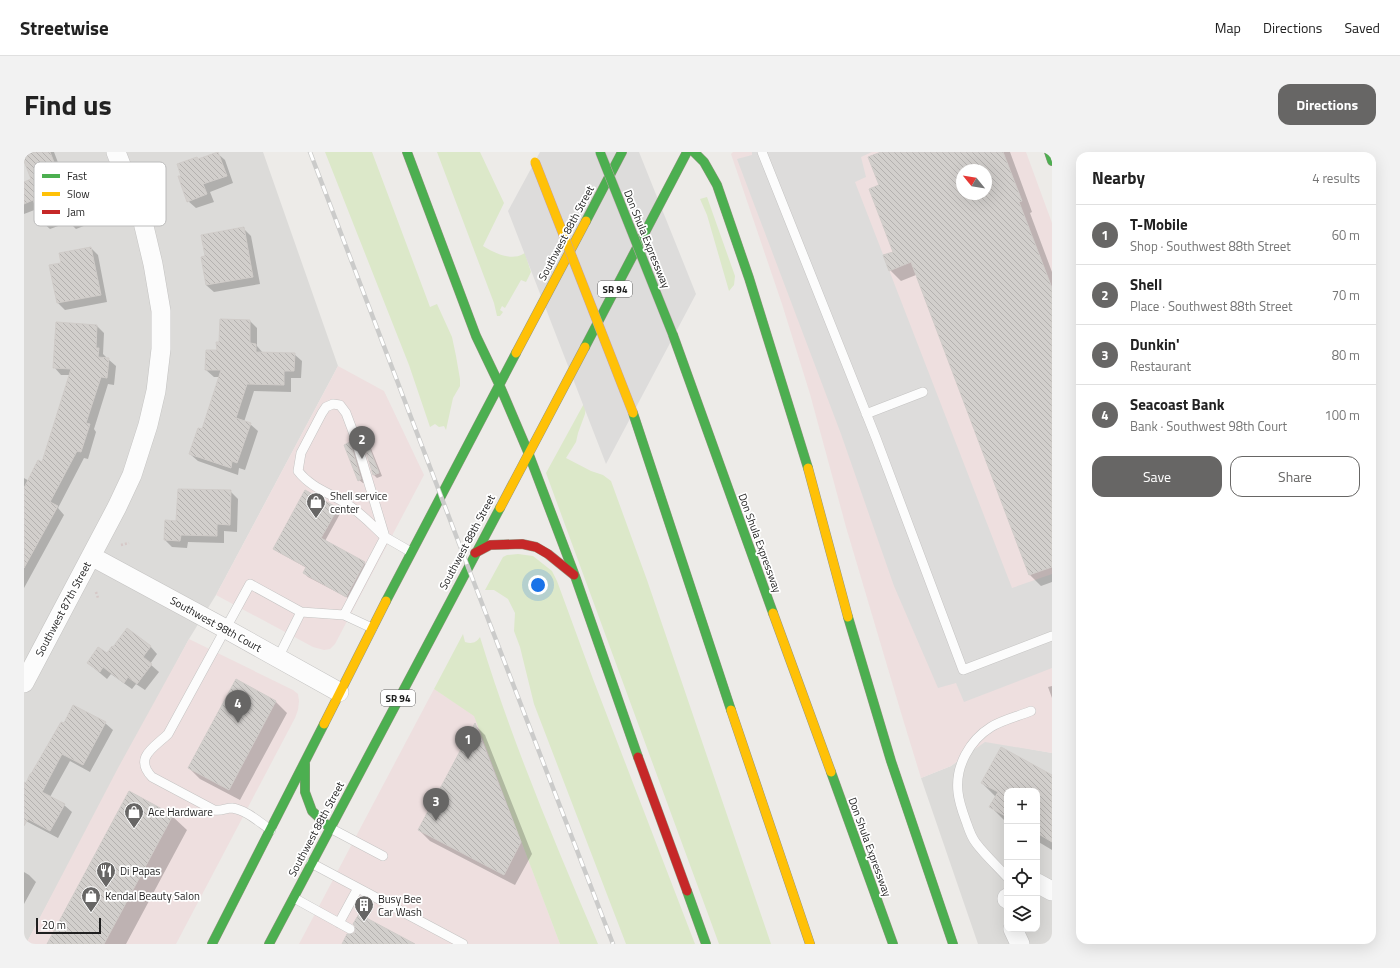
<!DOCTYPE html>
<html lang="en">
<head>
<meta charset="utf-8">
<style>
  :root { --surface:#fff; --page:#f2f2f2; --text:#222; --muted:#767676; --line:#e0e0e0; --accent:#676665 }
  body { margin:0; font-family:"Titillium Web",sans-serif; background:var(--page); color:var(--text) }
  .controls { position:absolute; right:12px; bottom:12px; display:grid; overflow:hidden; border-radius:8px; box-shadow:0 4px 16px #0002 }
  .controls button { width:36px; height:36px; display:grid; place-items:center; padding:0; border:0; border-bottom:1px solid var(--line); background:var(--surface); color:var(--text); font:20px sans-serif }
  .compass { position:absolute; left:932px; top:12px; width:36px; height:36px; border-radius:50%; background:var(--surface); box-shadow:0 4px 16px #0002; rotate:300deg }
  .scale { position:absolute; left:12px; bottom:10px; width:65px; box-sizing:border-box; padding-left:4px; border:2px solid #1f1f1f; border-top:0; font-size:11px; line-height:14px; white-space:nowrap; color:#1f1f1f; -webkit-text-stroke:3px #fff; paint-order:stroke }
  .you { position:absolute; left:514px; top:433px; width:14px; height:14px; margin:-10px; border:3px solid #fff; border-radius:50%; background:#1a73e8; box-shadow:0 0 0 6px #1a73e833 }
  .badge { display:grid; place-items:center; width:26px; height:26px; border-radius:50%; background:var(--accent); color:#fff; font-size:13px; font-weight:700 }
  .pin { position:absolute; translate:-50% -33px; filter:drop-shadow(0 1px 2px #0008) }
  .pin::after { content:''; position:absolute; top:21px; width:14px; height:12px; background:inherit; clip-path:polygon(0 0,100% 0,50% 100%) }
  .list { margin:0; padding:0; list-style:none }
  h2 { display:flex; justify-content:space-between; align-items:center; height:52px; margin:0; padding:0 16px; font-size:17px }
  h2 small { font-size:13px; font-weight:400; color:var(--muted) }
  .list li { display:grid; grid-template-columns:26px 1fr auto; gap:12px; align-items:center; box-sizing:border-box; height:60px; padding:0 16px; border-top:1px solid var(--line) }
  .list b { display:block; font-size:15px; white-space:nowrap }
  .list p { margin:0; font-size:13px; white-space:nowrap; color:var(--muted) }
  .list em { font-size:13px; font-style:normal; color:var(--muted) }
  .actions { display:flex; gap:8px; padding:12px 16px }
  .actions a { flex:1; padding:9px 0; border:1px solid var(--accent); border-radius:12px; text-align:center; font-size:14px; color:var(--accent) }
  .actions .main { background:var(--accent); color:#fff }
  .icon { flex:none; width:22px; height:22px; fill:none; stroke:currentColor; stroke-width:2; stroke-linecap:round; stroke-linejoin:round }
  .map { position:relative; flex:none; width:1028px; height:792px; overflow:hidden; border-radius:12px }
  header { display:flex; align-items:center; gap:24px; box-sizing:border-box; height:56px; padding:0 20px; background:var(--surface); border-bottom:1px solid var(--line) }
  header strong { font-size:19px }
  nav { display:flex; gap:22px; margin-inline-start:auto; font-size:14px }
  .intro { display:flex; align-items:center; justify-content:space-between; box-sizing:border-box; height:96px; padding:0 24px }
  h1 { margin:0; font-size:28px }
  .button { padding:10px 18px; border-radius:12px; background:var(--accent); color:#fff; font-size:14px; font-weight:700 }
  main { display:flex; gap:24px; padding:0 24px }
  aside { flex:1; background:var(--surface); border-radius:12px; box-shadow:0 4px 16px #0002 }
  .map>svg:first-child { display:block }
  .residential { fill:#dcdbd9; fill-rule:evenodd }
  .commercial { fill:#eedfdf; fill-rule:evenodd }
  .grass { fill:#dce8c9 }
  .parking { fill:#dddcdb }
  .shadow { fill:#0003; fill-rule:evenodd }
  .building { fill:url(#building-back-hatch); stroke:#d0ccc9; fill-rule:evenodd }
  .lines { fill:none; stroke-linecap:round; stroke-linejoin:round }
  .lane-casing { stroke:#c4c3c2; stroke-width:10 }
  .street-casing { stroke:#c4c3c2; stroke-width:20 }
  .fast-casing { stroke:#969681; stroke-width:10 }
  .slow-casing { stroke:#969681; stroke-width:10 }
  .jam-casing { stroke:#969681; stroke-width:10 }
  .path { stroke:#d6c8c7; stroke-width:2.5; stroke-dasharray:2 2; stroke-linecap:butt }
  .lane { stroke:#fcfcfc; stroke-width:9 }
  .street { stroke:#fcfcfc; stroke-width:19 }
  .fast { stroke:#4caf50; stroke-width:9 }
  .slow { stroke:#ffc107; stroke-width:9 }
  .jam { stroke:#c62828; stroke-width:9 }
  .rail-casing { stroke:#cbcbca; stroke-width:4.5 }
  .rail { stroke:#fff; stroke-width:3; stroke-dasharray:9; stroke-linecap:butt }
  .fast-bridge-casing { stroke:#c0a1ac; stroke-width:10; stroke-linecap:butt }
  .slow-bridge-casing { stroke:#c0a1ac; stroke-width:10; stroke-linecap:butt }
  .fast-bridge { stroke:#4caf50; stroke-width:9 }
  .slow-bridge { stroke:#ffc107; stroke-width:9 }
  .labels { text-anchor:middle; dominant-baseline:central; stroke-width:3.5; stroke-linejoin:round; paint-order:stroke }
  .shield { fill:#fff; stroke:#626262; stroke-width:1 }
  .shield-label { font-size:10px; font-weight:bold; fill:#1f1f1f }
  .street-label { font-size:11px; fill:#1f1f1f; stroke:#fff }
  .poi-label { font-size:11px; fill:#1f1f1f; stroke:#fff; text-anchor:start }
  .key { fill:#fff; stroke:#bcbcbc; stroke-width:1 }
  .key-label { font-size:11px; fill:#1f1f1f }
</style>
</head>
<body>
<header>
<strong>Streetwise</strong>
<nav><a>Map</a><a>Directions</a><a>Saved</a></nav>
</header>
<div class="intro"><h1>Find us</h1><a class="button">Directions</a></div>
<main>
<div class="map">
<svg width="1028" height="792" viewBox="0 0 1028 792">
  <defs>
    <pattern id="building-back-hatch" width="6" height="6" patternUnits="userSpaceOnUse"><rect width="6" height="6" fill="#d2cfcc"/><path d="M-1 5l2 2M0 0l6 6M5-1l2 2" fill="none" stroke="#b4b1af"/></pattern>
  </defs>
  <rect width="100%" height="100%" fill="#edebe8"/>
  <!-- residential -->
  <path class="residential" d="M0,0H239L314,214L192,443L165,487L2,792H0Z
    M961,589L1028,601V792H954L897,626L927,614ZM983,639H1013V777H983Z"/>
  <!-- commercial -->
  <path class="commercial" d="M709,0H1002L1028,71V601L961,590L927,614L897,626L878,564L822,375L786,242L758,152L707,2ZM938,18H962V42H938Z
    M314,214L360,239L400,323L311,492L306,497L300,498L289,495L192,443Z
    M165,487L269,538L274,542L275,549L274,558L271,566L152,792H2L94,616Z
    M410,537L450,563L536,792H275Z"/>
  <!-- grass -->
  <path class="grass" d="M301,0H348L406,155L413,152L428,185L432,204L436,227V234L429,246L422,278L420,274L415,275L411,272L406,275L385,213Z
    M413,0H456L480,51L459,94C471,101 487,110 501,101L507,120L502,130L497,128L481,156L478,154L476,158L479,160L476,164H473L470,151Z
    M683,45L711,124L710,133L705,139L683,63L676,47Z
    M563,246L561,262L554,281L552,290L542,306L567,319L579,323L587,329L623,428L747,792H695L522,321Z
    M494,402L509,404L528,419L533,429L569,527L671,792H602L510,552L496,495L490,479L491,461L484,447L470,438H461L479,405L483,403Z
    M439,482L441,490C448,492 452,491 456,485C488,590 531,691 574,792H536L450,564L410,537Z"/>
  <!-- parking -->
  <path class="parking" d="M516,0H615L672,142L582,312L484,59Z
    M728,0H848L837,5L842,25L831,30L988,436L1028,422V516L940,550L932,531L914,536L870,434L817,282L713,7L728,3Z"/>
  <!-- shadow -->
  <path class="shadow" d="M0,0H30L44,37L52,35L59,42L70,70L52,77L45,70L26,77L18,70L13,57L0,62V31L8,28L0,7Z
    M860,0H986L1008,60L1006,61L1028,120V430L1017,434L1006,423L892,123L877,129L866,118L870,101L856,34ZM938,18H962V42H938Z
    M193,1L201,8L209,31L186,40L190,50L172,56L164,49L174,8Z
    M220,77L227,84L236,132L190,140L182,133L178,105H182Z
    M67,96L74,103L83,150L41,158L34,151L38,111Z
    M197,168L226,169L233,176V194L239,201L270,202L278,209L277,226H267V240L230,239L220,270L226,272L234,279L221,318L215,316L214,323L174,309L166,302L178,278L196,225H190L182,218L194,199L196,191Z
    M73,174L80,181L79,202L82,205L81,207H84L92,214L90,233L84,232L70,277L72,280L64,307L60,306L34,356L40,363L0,436V326L5,329L19,311L46,223H37L30,215Z
    M341,286L344,289L358,324L353,326L350,323Z
    M326,291L329,295L340,331H339L335,328Z
    M206,339L214,347L213,380L200,379V391L164,390L163,396L148,395L141,388L142,369L153,370Z
    M314,357L317,360L301,389L340,411L344,414L326,447L284,425L280,421L283,416L254,400L250,397Z
    M126,494L133,502L126,512L135,520L121,538L112,532L108,537L87,522L83,527L64,511L83,503Z
    M212,528L252,550L263,561L216,648L176,627L165,616Z
    M1028,534V546L1024,535Z
    M81,571L89,578L66,620L46,609L26,645L40,653L48,660L34,686L0,668V636L40,573Z
    M451,573L461,583L508,702L491,733L406,689L395,678Z
    M1028,624V698L1013,689V639H983V671L967,655L972,645L958,631Z
    M148,664L163,678L102,792H24Z
    M0,720L5,723L12,730L0,752Z"/>
  <!-- building -->
  <path class="building" d="M0,0H26L41,38L52,34L63,63L44,70L41,61L18,70L9,48L0,52V30L7,27L0,9Z
    M194,0L203,24L179,32L183,42L163,50L154,24H157L153,12L173,5L174,7Z
    M857,0H979L998,49L995,50L1028,136V415L1005,423L887,110L865,119L859,103L869,100L845,37L855,33L844,5ZM938,18H962V42H938Z
    M220,75L229,125L182,133L177,105L181,104L177,83Z
    M67,95L77,143L33,151L25,113L37,111L35,101Z
    M196,167L226,168V191L232,192V200L271,201L270,219H260V233L223,232L212,266L227,271L213,311L208,309L207,316L165,302L174,276L178,277L197,218H181L182,198H193L192,190H195Z
    M32,170L73,173L72,196H75L74,205L85,206L83,226L77,225L62,271L66,272L57,300L53,299L26,350L34,354L0,416V336L14,308L18,310L47,217L29,216Z
    M341,285L355,321L349,323L338,286Z
    M326,290L337,327L334,329L320,293Z
    M154,337L207,338L206,373L193,372V384L157,383L156,389L140,388L141,368L152,369Z
    M281,338L314,356L297,386L341,410L322,445L279,421L282,415L249,397Z
    M103,476L127,494L119,505L128,512L113,532L104,525L100,531L79,515L76,520L63,511L74,495L83,501L88,494L89,495Z
    M212,527L252,549L205,638L164,616Z
    M49,553L82,570L59,613L38,602L18,640L41,652L26,679L4,667L0,674V630L2,631L6,622H7L37,570L40,571Z
    M451,571L497,690L480,723L394,678Z
    M977,595L1028,623V690L1013,681V639H983V665L965,655L974,640L957,631Z
    M105,639L149,663L80,792H23Z
    M335,762L391,792H318L323,782H329L331,780V774L329,772Z"/>
  <g class="lines">
    <defs>
      <path id="lane" d="M738,0L852,286L939,518L1028,484
        M309,252L316,253L322,261L331,285L361,385C349,374 337,361 323,352C306,341 287,336 274,319L277,301L298,261L302,255Z
        M842,262L899,240
        M277,460L320,463L361,385L387,400
        M320,463L348,476
        M306,676L359,704
        M247,678C235,670 222,658 208,656C201,656 199,659 190,658L128,625C109,605 131,595 144,582L226,432L277,460L254,506
        M287,711L439,792
        M983,725C973,714 961,703 952,691C948,686 945,678 943,672C939,661 935,651 934,640C931,614 946,588 967,575C978,568 995,564 1007,559
        M270,746L326,777
        M315,771L334,736"/>
      <path id="street" d="M67,404L202,477L315,540
        M0,531L93,355L108,323L124,273L132,239L137,197V159L129,112L119,70L92,0
        M1013,731L1028,739
        M983,746V747
        M989,777L996,792"/>
      <path id="fast" d="M383,0L452,184L475,232
        M670,0L680,10L693,33L725,126L784,316
        M1025,0L1028,9
        M562,69L598,0
        M649,183L749,461
        M561,195L663,0
        M475,232L504,300
        M609,261L707,558
        M504,300L551,424L614,605
        M362,449L492,201
        M824,465L867,609L929,792
        M281,612V640L288,659L306,676
        M807,620L869,792
        M663,739L682,792
        M188,792L300,572
        M245,792L476,356"/>
      <path id="slow" d="M492,201L562,69
        M784,316L824,465
        M476,356L561,195
        M749,461L807,620
        M707,558L786,792
        M300,572L362,449"/>
      <path id="jam" d="M451,401L466,393L498,392L512,395L524,402L550,423
        M614,605L663,739"/>
    </defs>
    <!-- lane casing -->
    <use href="#lane" class="lane-casing"/>
    <!-- street casing -->
    <use href="#street" class="street-casing"/>
    <!-- fast casing -->
    <use href="#fast" class="fast-casing"/>
    <!-- slow casing -->
    <use href="#slow" class="slow-casing"/>
    <!-- jam casing -->
    <use href="#jam" class="jam-casing"/>
    <!-- path -->
    <path class="path" d="M97,393L105,391
      M72,440L74,446"/>
    <!-- lane -->
    <use href="#lane" class="lane"/>
    <!-- street -->
    <use href="#street" class="street"/>
    <!-- fast -->
    <use href="#fast" class="fast"/>
    <!-- slow -->
    <use href="#slow" class="slow"/>
    <!-- jam -->
    <use href="#jam" class="jam"/>
    <defs>
      <path id="rail" d="M286,0L444,415L589,792"/>
    </defs>
    <!-- rail casing -->
    <use href="#rail" class="rail-casing"/>
    <!-- rail -->
    <use href="#rail" class="rail"/>
    <defs>
      <path id="fast-bridge" d="M576,0L649,183"/>
      <path id="slow-bridge" d="M511,10L609,261"/>
    </defs>
    <!-- fast-bridge casing -->
    <use href="#fast-bridge" class="fast-bridge-casing"/>
    <!-- slow-bridge casing -->
    <use href="#slow-bridge" class="slow-bridge-casing"/>
    <!-- fast-bridge -->
    <use href="#fast-bridge" class="fast-bridge"/>
    <!-- slow-bridge -->
    <use href="#slow-bridge" class="slow-bridge"/>
  </g>
  <!-- icons -->
  <defs>
    <symbol id="shop-pin" viewBox="-11 -11 22 30"><path d="M0 17L-7.5 6A9.5 9.5 0 1 1 7.5 6Z" fill="#676665" stroke="#fff"/><path d="M-5-2.5h2.3a2.7 3.5 0 0 1 5.4 0H5L5.5 6h-11ZM-1.5-2.5h3a1.5 2.3 0 0 0-3 0Z" fill="#fff"/></symbol>
    <symbol id="restaurant-pin" viewBox="-11 -11 22 30"><path d="M0 17L-7.5 6A9.5 9.5 0 1 1 7.5 6Z" fill="#676665" stroke="#fff"/><path d="M-5-6h1v4h1v-4h1v4h1v-4h1v5L-1.5 .5V6h-2V.5L-5-1ZM5-6V6H3V1.5H1.5Q1.5-4 5-6Z" fill="#fff"/></symbol>
    <symbol id="building-pin" viewBox="-11 -11 22 30"><path d="M0 17L-7.5 6A9.5 9.5 0 1 1 7.5 6Z" fill="#676665" stroke="#fff"/><path d="M-4-6H4V6H1V3H-1V6H-4ZM-2.5-4.3h1.7v1.8h-1.7ZM.8-4.3h1.7v1.8H.8ZM-2.5-1h1.7V.8h-1.7ZM.8-1h1.7V.8H.8Z" fill="#fff"/></symbol>
  </defs>
  <g fill-rule="evenodd">
    <use href="#shop-pin" x="281" y="339" width="22" height="30"/>
    <use href="#shop-pin" x="99" y="649" width="22" height="30"/>
    <use href="#restaurant-pin" x="71" y="708" width="22" height="30"/>
    <use href="#shop-pin" x="56" y="733" width="22" height="30"/>
    <use href="#building-pin" x="329" y="742" width="22" height="30"/>
  </g>
  <g class="labels">
    <!-- shield labels -->
    <g class="shield">
      <rect x="574" y="129" width="34" height="16" rx="3"/>
      <rect x="357" y="538" width="34" height="16" rx="3"/>
    </g>
    <g class="shield-label">
      <text x="591" y="137">SR 94</text>
      <text x="374" y="546">SR 94</text>
    </g>
    <!-- street labels -->
    <g class="street-label">
      <text transform="translate(542 81) rotate(-62)">Southwest 88th Street</text>
      <text transform="translate(623 87) rotate(68)">Don Shula Expressway</text>
      <text transform="translate(443 390) rotate(-62)">Southwest 88th Street</text>
      <text transform="translate(736 391) rotate(70)">Don Shula Expressway</text>
      <text transform="translate(39 457) rotate(-62)">Southwest 87th Street</text>
      <text transform="translate(192 472) rotate(29)">Southwest 98th Court</text>
      <text transform="translate(292 677) rotate(-62)">Southwest 88th Street</text>
      <text transform="translate(846 695) rotate(70)">Don Shula Expressway</text>
    </g>
    <!-- poi labels -->
    <g class="poi-label">
      <text x="306" y="344">Shell service<tspan x="306" dy="13">center</tspan></text>
      <text x="124" y="660">Ace Hardware</text>
      <text x="96" y="719">Di Papas</text>
      <text x="81" y="744">Kendal Beauty Salon</text>
      <text x="354" y="747">Busy Bee<tspan x="354" dy="13">Car Wash</tspan></text>
    </g>
  </g>
  <!-- legend -->
  <rect x="10" y="10" width="132" height="64" rx="6" class="key"/>
  <rect x="18" y="22" width="18" height="4" fill="#4caf50"/>
  <rect x="18" y="40" width="18" height="4" fill="#ffc107"/>
  <rect x="18" y="58" width="18" height="4" fill="#c62828"/>
  <g class="key-label">
    <text x="43" y="28">Fast</text>
    <text x="43" y="46">Slow</text>
    <text x="43" y="64">Jam</text>
  </g>
</svg>
<div class="controls">
<button>+</button>
<button>−</button>
<button><svg class="icon" aria-label="locate" viewBox="0 0 24 24"><circle cx="12" cy="12" r="6"/><path d="M12 2v4M12 18v4M2 12h4M18 12h4"/></svg></button>
<button><svg class="icon" aria-label="layers" viewBox="0 0 24 24"><path d="M12 4l9 5-9 5-9-5zM3 14l9 5 9-5"/></svg></button>
</div>
<svg class="compass" viewBox="-18 -18 36 36"><path d="M0-13l5 13h-10z" fill="#e53935"/><path d="M0 13l5-13h-10z" fill="#767676"/></svg>
<div class="scale">20 m</div>
<div class="you"></div>
<div class="pin badge" style="left:444px;top:607px">1</div>
<div class="pin badge" style="left:338px;top:307px">2</div>
<div class="pin badge" style="left:412px;top:669px">3</div>
<div class="pin badge" style="left:214px;top:571px">4</div>
</div>
<aside>
<h2>Nearby<small>4 results</small></h2>
<ul class="list">
<li><span class="badge">1</span><div><b>T-Mobile</b><p>Shop · Southwest 88th Street</p></div><em>60 m</em></li>
<li><span class="badge">2</span><div><b>Shell</b><p>Place · Southwest 88th Street</p></div><em>70 m</em></li>
<li><span class="badge">3</span><div><b>Dunkin'</b><p>Restaurant</p></div><em>80 m</em></li>
<li><span class="badge">4</span><div><b>Seacoast Bank</b><p>Bank · Southwest 98th Court</p></div><em>100 m</em></li>
</ul>
<div class="actions"><a class="main">Save</a><a>Share</a></div>
</aside>
</main>
</body>
</html>
